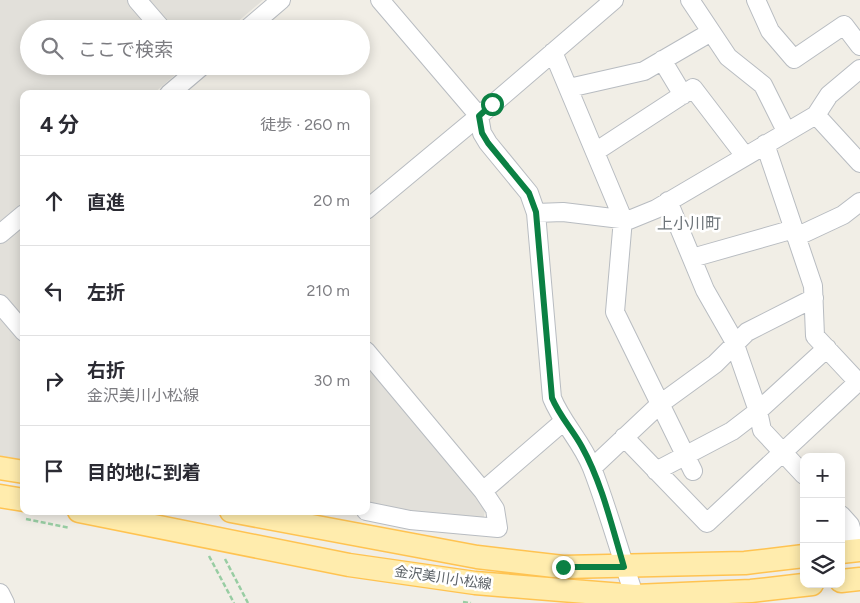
<!DOCTYPE html>
<html lang="ja">
<head>
<meta charset="utf-8">
<style>
  :root { --surface:#fff; --page:#f7f7f7; --text:#2b2b33; --muted:#7c7c81; --line:#e1e1e2 }
  body { margin:0; font-family:Figtree,"Noto Sans JP",sans-serif; background:var(--page); color:var(--text) }
  .controls { position:absolute; right:15px; bottom:15px; display:grid; overflow:hidden; border-radius:10px; box-shadow:0 2px 12px #0003 }
  .controls button { width:45px; height:45px; display:grid; place-items:center; padding:0; border:0; border-bottom:1px solid var(--line); background:var(--surface); color:var(--text); font:25px sans-serif }
  .stop { position:absolute; width:15px; height:15px; margin:-11px; border:4px solid #0b8043; border-radius:50%; background:#fff }
  .stop.end { background:#0b8043; border-color:#fff; box-shadow:0 1px 5px #0008 }
  .list { margin:0; padding:0; list-style:none }
  h2 { display:flex; justify-content:space-between; align-items:center; height:65px; margin:0; padding:0 20px; font-size:21px }
  h2 small { font-size:16px; font-weight:400; color:var(--muted) }
  .list li { display:grid; grid-template-columns:32px 1fr auto; gap:15px; align-items:center; box-sizing:border-box; height:90px; padding:0 20px; border-top:1px solid var(--line) }
  .list b { display:block; font-size:19px; white-space:nowrap }
  .list p { margin:0; font-size:16px; white-space:nowrap; color:var(--muted) }
  .list em { font-size:16px; font-style:normal; color:var(--muted) }
  .icon { flex:none; width:28px; height:28px; fill:none; stroke:currentColor; stroke-width:2; stroke-linecap:round; stroke-linejoin:round }
  .map { position:relative; flex:none; width:860px; height:603px; overflow:hidden }
  .search { position:absolute; background:var(--surface); box-shadow:0 2px 12px #0003; left:20px; top:20px; width:350px; height:55px; display:flex; align-items:center; gap:12px; box-sizing:border-box; padding:0 18px; border-radius:28px; color:var(--muted); font-size:19px }
  .panel { position:absolute; background:var(--surface); box-shadow:0 2px 12px #0003; left:20px; top:90px; width:350px; height:425px; border-radius:10px }
  .map>svg:first-child { display:block }
  .industrial { fill:#e2e0da }
  .lines { fill:none; stroke-linecap:round; stroke-linejoin:round }
  .minor-casing { stroke:#b8bcc1; stroke-width:20 }
  .major-casing { stroke:#ffc351; stroke-width:25 }
  .path { stroke:#98cda3; stroke-width:2.5; stroke-dasharray:5 2.5; stroke-linecap:butt }
  .minor { stroke:#fff; stroke-width:18 }
  .major { stroke:#ffecad; stroke-width:22 }
  .route { stroke:#0b8043; stroke-width:6 }
  .labels { text-anchor:middle; dominant-baseline:central; stroke-width:5; stroke-linejoin:round; paint-order:stroke }
  .street-label { font-size:14px; fill:#5d6368; stroke:#fff }
  .quarter-label { font-size:16px; fill:#6e757a; stroke:#fff }
</style>
</head>
<body>
<div class="map">
<svg width="860" height="603" viewBox="0 0 860 603">
  <rect width="100%" height="100%" fill="#f1eee6"/>
  <!-- industrial -->
  <path class="industrial" d="M0,0H263L229,29H29V66H185L153,94H24V460L0,456Z
    M366,365L470,489L485,511L483,521L410,513L366,505Z"/>
  <g class="lines">
    <defs>
      <path id="minor" d="M137,0L162,29
        M614,0L479,116L482,133L488,143L529,193L536,213L552,398C562,423 582,442 592,468C609,512 621,558 637,603
        M690,0L728,57L763,85L786,131
        M756,0L770,31L794,59L844,25L860,46
        M247,29L281,0
        M553,52L623,219L615,312L693,471
        M662,60L683,95
        M569,88L644,71L711,32
        M169,94L202,66
        M816,115L860,163
        M765,144L813,286L815,336L858,382
        M595,152L693,88L745,156
        M668,201L705,290L733,339L758,411L762,430L804,475
        M366,210L479,116L380,0
        M536,213L563,212L629,220L656,209L816,115L829,95L860,69
        M0,234L24,214
        M796,237L843,215L860,202
        M692,258L794,229
        M0,304L24,332
        M366,351L483,491L564,421
        M624,437L707,523L860,380
        M592,468L660,404L715,364L747,332L814,298
        M656,471L732,431L758,411L827,348
        M366,511L410,520L498,528L495,509L483,491
        M841,515L850,525L857,550
        M0,593L5,603"/>
      <path id="major" d="M0,468L24,472
        M0,496L24,500
        M79,511L349,565L475,583L635,596L751,591L812,584
        M231,511L477,557L563,567L745,563L804,556
        M841,552L860,550
        M841,581L860,579"/>
    </defs>
    <!-- minor casing -->
    <use href="#minor" class="minor-casing"/>
    <!-- major casing -->
    <use href="#major" class="major-casing"/>
    <!-- path -->
    <path class="path" d="M26,519L70,528
      M209,556L234,603
      M225,559L248,603
      M463,602L471,603"/>
    <!-- minor -->
    <use href="#minor" class="minor"/>
    <!-- major -->
    <use href="#major" class="major"/>
  </g>
  <g class="lines">
    <!-- route -->
    <path class="route" d="M492,104L479,116L482,133L488,143L529,193L536,212L552,398C560,417 573,430 582,447C602,483 612,527 624,567H563"/>
  </g>
  <g class="labels">
    <!-- street labels -->
    <g class="street-label">
      <text transform="translate(443 578) rotate(8)">金沢美川小松線</text>
    </g>
    <!-- quarter labels -->
    <g class="quarter-label">
      <text x="689" y="223">上小川町</text>
    </g>
  </g>
</svg>
<div class="controls">
<button>+</button>
<button>−</button>
<button><svg class="icon" aria-label="layers" viewBox="0 0 24 24"><path d="M12 4l9 5-9 5-9-5zM3 14l9 5 9-5"/></svg></button>
</div>
<div class="stop" style="left:492px;top:104px"></div>
<div class="stop end" style="left:563px;top:567px"></div>
<div class="search"><svg class="icon" aria-label="search" viewBox="0 0 24 24"><circle cx="10" cy="10" r="6"/><path d="M15 15l6 6"/></svg>ここで検索</div>
<section class="panel">
<h2>4 分<small>徒歩 · 260 m</small></h2>
<ul class="list">
<li><svg class="icon" aria-label="ahead" viewBox="0 0 24 24"><path d="M12 20V5M6 11l6-6 6 6"/></svg><div><b>直進</b></div><em>20 m</em></li>
<li><svg class="icon" aria-label="left" viewBox="0 0 24 24"><path d="M17 20v-9H6M10 6l-5 5 5 5"/></svg><div><b>左折</b></div><em>210 m</em></li>
<li><svg class="icon" aria-label="right" viewBox="0 0 24 24"><path d="M7 20v-9h11M14 6l5 5-5 5"/></svg><div><b>右折</b><p>金沢美川小松線</p></div><em>30 m</em></li>
<li><svg class="icon" aria-label="arrive" viewBox="0 0 24 24"><path d="M6 21V4h12l-3 4 3 4H6"/></svg><div><b>目的地に到着</b></div></li>
</ul>
</section>
</div>
</body>
</html>
